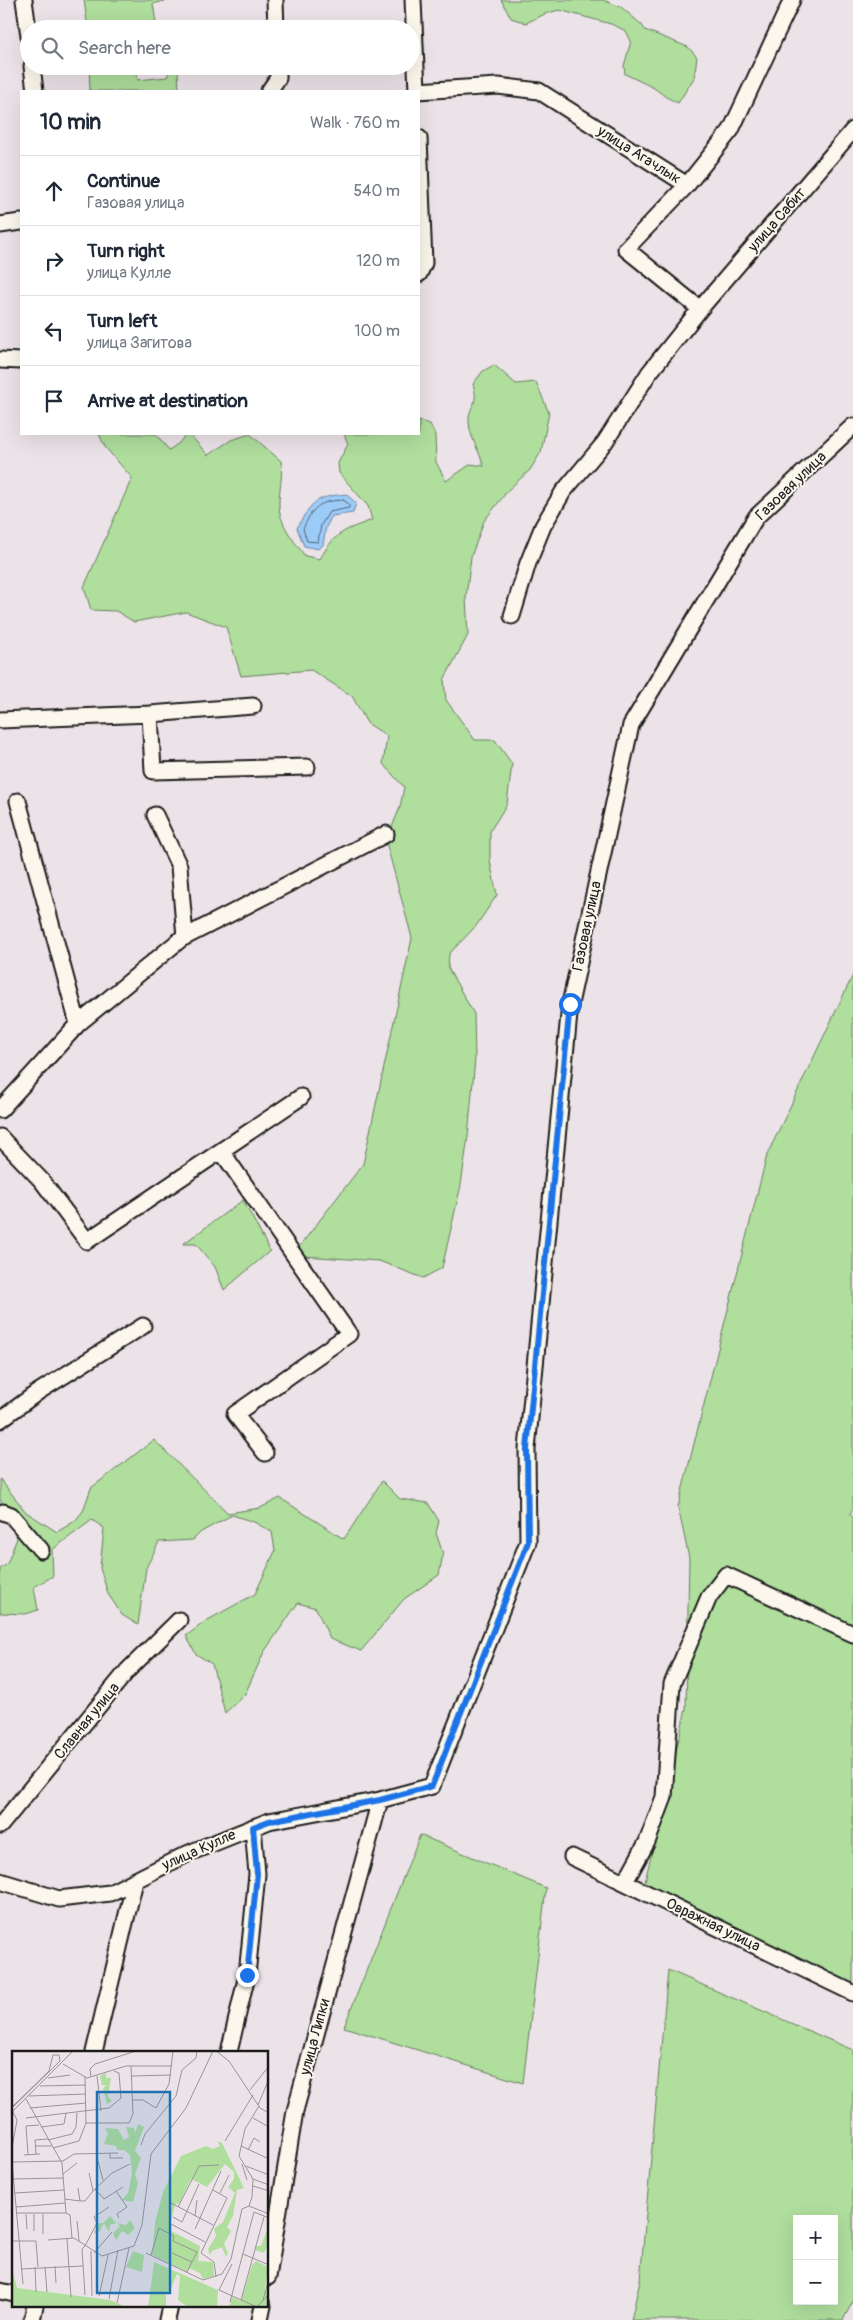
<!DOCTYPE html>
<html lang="en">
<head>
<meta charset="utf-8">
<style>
  :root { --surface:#fff; --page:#f6f6f7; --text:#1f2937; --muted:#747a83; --line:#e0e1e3 }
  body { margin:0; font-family:Pangolin,sans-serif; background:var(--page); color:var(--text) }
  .controls { position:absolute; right:15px; bottom:15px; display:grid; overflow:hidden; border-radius:0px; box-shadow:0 5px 20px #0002 }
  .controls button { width:45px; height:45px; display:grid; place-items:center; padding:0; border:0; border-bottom:1px solid var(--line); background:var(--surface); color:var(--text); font:25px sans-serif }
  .stop { position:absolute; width:15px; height:15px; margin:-11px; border:4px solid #1a73e8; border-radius:50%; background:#fff }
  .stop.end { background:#1a73e8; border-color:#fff; box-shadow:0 1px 5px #0008 }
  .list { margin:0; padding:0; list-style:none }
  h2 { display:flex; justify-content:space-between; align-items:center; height:65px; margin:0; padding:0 20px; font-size:21px }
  h2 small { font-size:16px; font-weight:400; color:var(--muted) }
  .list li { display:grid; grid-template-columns:32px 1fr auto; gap:15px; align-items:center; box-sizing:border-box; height:70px; padding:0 20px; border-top:1px solid var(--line) }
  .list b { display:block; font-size:19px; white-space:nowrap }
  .list p { margin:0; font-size:16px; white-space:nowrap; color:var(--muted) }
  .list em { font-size:16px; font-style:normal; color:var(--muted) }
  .icon { flex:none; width:28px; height:28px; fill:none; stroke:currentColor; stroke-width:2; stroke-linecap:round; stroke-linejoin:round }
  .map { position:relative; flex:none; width:853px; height:2320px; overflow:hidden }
  .search { position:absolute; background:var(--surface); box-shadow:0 5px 20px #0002; left:20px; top:20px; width:400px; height:55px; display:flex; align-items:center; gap:12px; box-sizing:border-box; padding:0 18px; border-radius:28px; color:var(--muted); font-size:19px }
  .panel { position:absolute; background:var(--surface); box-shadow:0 5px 20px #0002; left:20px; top:90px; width:400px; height:345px; border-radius:0px }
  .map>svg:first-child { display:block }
  .green { fill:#afde9d; stroke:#667d5c; fill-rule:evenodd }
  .water { fill:#9dcbf8; stroke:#6985a0 }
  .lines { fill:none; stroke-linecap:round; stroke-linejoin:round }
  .shore { stroke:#506274; stroke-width:1 }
  .minor-casing { stroke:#1c1c1c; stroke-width:19 }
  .minor { stroke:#fbf7ec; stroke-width:15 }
  .route { stroke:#1a73e8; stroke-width:6 }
  .labels { text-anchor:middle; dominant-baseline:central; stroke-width:4; stroke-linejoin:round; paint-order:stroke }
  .street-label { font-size:15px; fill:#1c1c1c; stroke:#fbf7ec }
  .inset-road { fill:none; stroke:#999397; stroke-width:1 }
  .view { fill:#1f6fb2; fill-opacity:0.15; stroke:#1f6fb2; stroke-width:2.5 }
  .inset-edge { fill:none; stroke:#1c1c1c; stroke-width:2.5 }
</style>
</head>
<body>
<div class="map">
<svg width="853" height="2320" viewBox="0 0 853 2320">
  <rect width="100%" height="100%" fill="#ece3e9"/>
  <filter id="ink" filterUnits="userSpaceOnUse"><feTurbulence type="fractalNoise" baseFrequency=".02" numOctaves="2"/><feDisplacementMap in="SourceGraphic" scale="10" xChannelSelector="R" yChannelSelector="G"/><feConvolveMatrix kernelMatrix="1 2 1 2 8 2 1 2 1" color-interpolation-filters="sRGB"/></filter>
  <g filter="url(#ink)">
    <!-- green -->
    <path class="green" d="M84,0H168L153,4L157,29H88Z
      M501,0H603L621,7L642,25L645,30L688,47L697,57L694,78L678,103L666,97L654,88L625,74L624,66L631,41L626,31L611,24L559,10L545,14L526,23L511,18Z
      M89,66H136L138,80L167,77L171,66L178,71L179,91H90Z
      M494,365L516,384L536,382L549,413L541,452L530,470L509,489L484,521L471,557L466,597L468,635L444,680L446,700L475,740H495L512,764L507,804L490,831V861L497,895L476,926L449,954L448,968L474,1014L475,1059L468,1137L461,1185L442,1268L423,1278L379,1261L303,1256L296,1251L363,1164L412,938L386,842L400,807L404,787L383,764L387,736L367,723L352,696L311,670L241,676L226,627L186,612L134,622L116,611L91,610L84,587L132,478L105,447L99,434H156L169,450L179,443L186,434H189L208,455L231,440L250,434L281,461C283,478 279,488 279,504C279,524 294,541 305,556L320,559C335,532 343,531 372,520L368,506L339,473L338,463L348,444L344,434H419V421L430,424L435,435L436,462L446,481L471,464L484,466C480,452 469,437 469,421C468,405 480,406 473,384L483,371Z
      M853,975V1508L850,1514L853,1518V1986L644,1885L686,1709L689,1558L678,1507L767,1155Z
      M243,1200L270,1251L224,1290L215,1267L196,1244H183Z
      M154,1440L228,1513L260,1508L280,1498L344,1539L382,1481L400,1499L428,1503L439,1521L436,1533L443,1554L439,1575L404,1599L361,1651L330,1639L316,1608L298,1603L264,1652L245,1694L225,1713L212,1664L196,1654L186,1636L206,1621L255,1594L275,1551L272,1532L254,1522L232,1515L201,1532L193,1540L159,1542L146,1568L138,1625L122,1615L108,1594L100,1568L104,1528L92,1520L52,1550L53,1576L34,1587L38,1610L26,1614L0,1613V1569L7,1564L17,1538L0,1499V1479L26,1512L57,1532L75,1521L83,1511L91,1488Z
      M420,1835L546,1888L523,2083L344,2027Z
      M668,1970L853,2050V2301L843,2320H631L640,2280ZM797,2219H834V2301H797Z"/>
    <!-- water -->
    <path class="water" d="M346,494L356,503L353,513L332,516L326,527L323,545L318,549L304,546L297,528C312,501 315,497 346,494Z"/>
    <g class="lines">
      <!-- shore -->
      <path class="shore" d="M343,500L349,504V508L329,512L321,525L318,542L307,541L303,529C313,507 318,501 343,500Z"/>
      <defs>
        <path id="minor" d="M24,0L29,36
          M275,0L276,29
          M413,0L417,91
          M32,66L35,91
          M269,91L278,78V66
          M417,91L498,86L539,91L687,185L731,130L792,0
          M419,138L424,263L419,274
          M687,185L626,249L700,309
          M0,225L21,222
          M0,360L21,361
          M512,616L528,563L543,526L563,492L605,442L649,373L700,309L853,130
          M150,714L153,771L307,767
          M0,720L150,714L253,706
          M18,801L78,1024
          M155,815L179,866L185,937
          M0,1110L78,1024L181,939L386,834
          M0,1137L42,1181L87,1241L301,1097
          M222,1152L349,1334L235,1414L265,1453
          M0,1420L38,1392L143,1326
          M3,1512L11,1515L41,1550
          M0,1826L128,1670L179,1620
          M572,1857L853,1993
          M0,1881L59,1899L110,1893L189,1853L269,1821L380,1800L432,1786L528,1542L527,1449L570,1004L631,725L756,517L853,426
          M625,1882L647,1842L664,1797L672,1684L709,1597L726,1575L853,1634
          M94,2052L135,1881
          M229,2052L247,1975L257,1874L253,1827
          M268,2277L295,2111L380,1800
          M0,2291L14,2294
          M32,2320L35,2306
          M167,2320L170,2306
          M260,2320L263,2306"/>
      </defs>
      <!-- minor casing -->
      <use href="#minor" class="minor-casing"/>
      <!-- minor -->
      <use href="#minor" class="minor"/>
    </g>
  </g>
  <g class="lines" filter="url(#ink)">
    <!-- route -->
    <path class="route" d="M247,1975L257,1874L253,1827L269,1821L380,1800L432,1786L528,1542L527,1449L570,1004"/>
  </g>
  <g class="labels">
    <!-- street labels -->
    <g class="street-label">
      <text transform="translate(639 155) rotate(32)">улица Агачлык</text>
      <text transform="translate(777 220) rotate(-49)">улица Сабит</text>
      <text transform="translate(791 486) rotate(-44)">Газовая улица</text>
      <text transform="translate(587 926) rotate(-78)">Газовая улица</text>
      <text transform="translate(87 1721) rotate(-51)">Славная улица</text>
      <text transform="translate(199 1850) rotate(-24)">улица Кулле</text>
      <text transform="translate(713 1925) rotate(26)">Овражная улица</text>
      <text transform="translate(315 2037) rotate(-75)">улица Липки</text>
    </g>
  </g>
  <!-- overview -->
  <g transform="translate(12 2051)">
    <rect width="256" height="256" fill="#ece3e9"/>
    <path d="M94,22V27H99L96,45L100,50L95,53L91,38L94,34H90L88,25ZM126,73L132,76L123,100L129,107L123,123L126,132L121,151L110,149L116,142L120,122L118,104L112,99H105L104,95L92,93L96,82L93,77L106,78L112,89L117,86L114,76L122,77L123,82ZM205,90L210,92L232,137L225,139L221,165L215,176L219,180L212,193L216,202L214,206L210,196L200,200L198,204L196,198L204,185L202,178L211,171L223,142L216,136L222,128V121L213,113L195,136L179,128L167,153L164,152L158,172L159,180L188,195L186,210L201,211L202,225L191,228L188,222L177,217L175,221L140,204L143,171L151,141L169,105L194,95L201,98L208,95ZM98,165L104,172L114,174L118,169L123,177L116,184L110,180L104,189L101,182L108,175L105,172L98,174L97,181L92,172L88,180L81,183L87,172H91ZM256,176V193L252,202L243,199L244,195H249ZM121,200L132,204L130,221L114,216ZM244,210L256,216L253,240L256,241V256L254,257H206L217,256L220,246L229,250L240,214ZM142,211L206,239L205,256H176L166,249L168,225L165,223L157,242H154V256L136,257ZM0,217L5,237L98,249L114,256H0Z" fill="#afde9d"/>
    <path class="inset-road" d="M204,0L217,10L248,57L257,62M51,13L75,27L114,15H160M85,25L89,60M120,25L159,24M79,26L78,18L83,13L124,0M36,27L58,24M28,35L74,34M238,39L257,15M17,45L74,43M14,48L50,112L54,162M121,49H131L144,57L157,33L161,0M246,54L257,28M0,56L37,20L41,4H47L48,10L0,57M18,57L74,52M0,61L61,0M14,67L97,57L109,47L107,22L102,20M241,67L257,76M74,72H117L121,63L119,15M29,76L52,73L54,62M36,89L60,83L64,76L65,62M213,90L241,44M129,94L133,83L164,45L170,19L184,7L185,0M23,95H40M229,95L257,108M0,97L5,69L0,59M41,97L67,90L74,72L73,26M236,99L242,87L248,91M98,102V107H111M24,103L23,89L36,88M12,104L28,103M16,104L14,75L27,74M86,110L91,129M0,111L11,233M1,111L51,110L62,103L106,102M230,113L235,129M234,115L257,124M51,123L65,112M1,128L51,127M241,128L257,134M241,135L257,140M83,138L92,148L111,136M201,139L215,147L189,202L202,211L204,226M81,140L100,122L118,113M104,140L115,156L105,163L107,167M3,142L52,139M208,142L217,124M53,148L68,150L66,137M68,150H73L81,140L77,122M159,152L201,174M237,155L257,163M4,156L53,152M166,156L187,115L207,114M4,162H54M54,162L58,164L60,187M14,163L15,178M183,165L185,149M161,166L170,171L187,133M65,170L67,190M159,173L193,191M183,178L209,120M22,180V163M31,183V163M55,188L59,246M36,189L62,187L90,205L122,195L130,174L139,103L174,57L201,0M0,190H24L26,216M73,195L85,172L82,166L97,156M73,195L70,198L73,244M79,200L80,245M82,202L100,181M134,202L191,229L210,223L219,208L230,158L237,155L240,146L241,128L227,105L233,78L247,55M160,202L180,211M231,203L257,214M139,204L147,177L162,185L161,190L185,201L175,221M220,213L207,239L245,256L257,243M43,215L44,232M23,216L24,241M33,216L35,241M9,218L71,215M87,245L96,204M97,248L106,199M229,249L252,166M251,249L257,228M218,251L242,161L257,167M105,252L117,197"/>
    <path class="view" d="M85,41H158V242H85Z"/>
    <rect width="256" height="256" class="inset-edge"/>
  </g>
</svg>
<div class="controls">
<button>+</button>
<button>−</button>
</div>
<div class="stop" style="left:570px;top:1004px"></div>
<div class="stop end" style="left:247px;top:1975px"></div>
<div class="search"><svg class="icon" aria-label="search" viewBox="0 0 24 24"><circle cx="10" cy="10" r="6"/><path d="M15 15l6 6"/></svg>Search here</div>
<section class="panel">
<h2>10 min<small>Walk · 760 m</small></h2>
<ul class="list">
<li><svg class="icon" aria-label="ahead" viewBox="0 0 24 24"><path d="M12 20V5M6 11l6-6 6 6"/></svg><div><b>Continue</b><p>Газовая улица</p></div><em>540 m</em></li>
<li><svg class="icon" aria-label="right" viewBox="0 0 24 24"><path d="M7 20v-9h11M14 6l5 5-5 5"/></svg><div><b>Turn right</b><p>улица Кулле</p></div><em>120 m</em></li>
<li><svg class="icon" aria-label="left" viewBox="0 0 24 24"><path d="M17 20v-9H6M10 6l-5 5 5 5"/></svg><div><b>Turn left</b><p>улица Загитова</p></div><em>100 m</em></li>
<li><svg class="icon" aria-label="arrive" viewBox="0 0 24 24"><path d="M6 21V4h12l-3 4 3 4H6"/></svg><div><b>Arrive at destination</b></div></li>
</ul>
</section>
</div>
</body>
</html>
